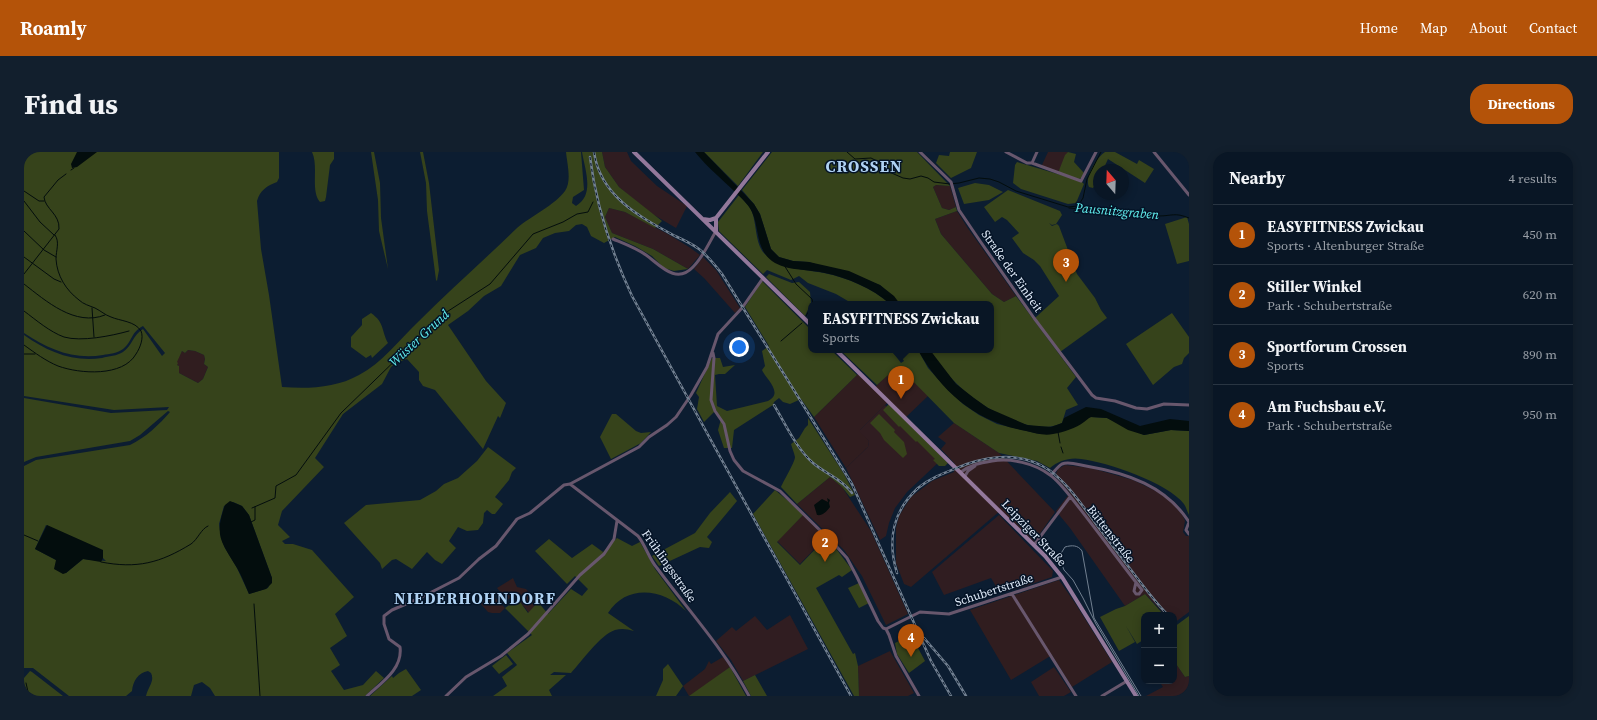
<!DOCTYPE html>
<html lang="en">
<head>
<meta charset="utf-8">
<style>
  :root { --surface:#091625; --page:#121f2d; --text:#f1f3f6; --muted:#999fa7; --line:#293542; --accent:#b45309 }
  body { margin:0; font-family:"Source Serif 4",serif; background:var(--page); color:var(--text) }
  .controls { position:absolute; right:12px; bottom:12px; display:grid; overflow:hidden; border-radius:8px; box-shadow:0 2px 10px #0003 }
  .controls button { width:36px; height:36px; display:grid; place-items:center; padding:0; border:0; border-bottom:1px solid var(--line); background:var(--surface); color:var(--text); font:20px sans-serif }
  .compass { position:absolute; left:1069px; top:12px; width:36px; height:36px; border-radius:50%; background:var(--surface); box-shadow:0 2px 10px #0003; rotate:341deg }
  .you { position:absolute; left:715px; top:195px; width:14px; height:14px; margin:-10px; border:3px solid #fff; border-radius:50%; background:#1a73e8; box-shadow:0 0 0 6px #1a73e833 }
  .badge { display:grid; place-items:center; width:26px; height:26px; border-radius:50%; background:var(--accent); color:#fff; font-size:13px; font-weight:700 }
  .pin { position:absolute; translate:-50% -33px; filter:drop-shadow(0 1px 2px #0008) }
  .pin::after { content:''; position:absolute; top:21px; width:14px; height:12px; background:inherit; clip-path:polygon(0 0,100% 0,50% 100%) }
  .popup { position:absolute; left:784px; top:149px; width:186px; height:52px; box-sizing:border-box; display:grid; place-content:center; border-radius:8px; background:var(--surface); filter:drop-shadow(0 1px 3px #0005); font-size:13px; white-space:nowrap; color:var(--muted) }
  .popup b { font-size:15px; color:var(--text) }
  .popup::after { content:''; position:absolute; left:50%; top:100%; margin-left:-8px; border:8px solid transparent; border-top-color:var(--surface) }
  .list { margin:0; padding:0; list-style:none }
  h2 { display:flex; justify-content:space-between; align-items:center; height:52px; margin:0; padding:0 16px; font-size:17px }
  h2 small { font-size:13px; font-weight:400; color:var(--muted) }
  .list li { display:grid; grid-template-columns:26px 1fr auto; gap:12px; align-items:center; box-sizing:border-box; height:60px; padding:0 16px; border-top:1px solid var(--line) }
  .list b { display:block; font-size:15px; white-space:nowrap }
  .list p { margin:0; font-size:13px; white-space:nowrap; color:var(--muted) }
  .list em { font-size:13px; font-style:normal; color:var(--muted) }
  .map { position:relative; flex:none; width:1165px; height:544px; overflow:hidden; border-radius:16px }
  header { display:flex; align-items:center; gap:24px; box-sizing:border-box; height:56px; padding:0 20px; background:var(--accent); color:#fff }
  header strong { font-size:19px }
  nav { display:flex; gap:22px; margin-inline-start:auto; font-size:14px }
  .intro { display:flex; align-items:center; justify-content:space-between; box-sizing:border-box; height:96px; padding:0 24px }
  h1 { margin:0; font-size:28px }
  .button { padding:10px 18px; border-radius:16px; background:var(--accent); color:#fff; font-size:14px; font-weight:700 }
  main { display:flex; gap:24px; padding:0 24px }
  aside { flex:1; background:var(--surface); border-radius:16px; box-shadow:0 2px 10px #0003 }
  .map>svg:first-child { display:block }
  .commercial { fill:#301d1f }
  .industrial { fill:#301d21 }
  .green { fill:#36431b; fill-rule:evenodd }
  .water { fill:#030d0d }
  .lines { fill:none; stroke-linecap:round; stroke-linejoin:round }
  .stream { stroke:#030d0d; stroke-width:1 }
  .street { stroke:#68576d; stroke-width:3 }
  .secondary { stroke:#93789b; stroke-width:4 }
  .tram { stroke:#728091; stroke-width:1 }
  .rail-casing { stroke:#728091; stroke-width:2.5 }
  .rail { stroke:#041326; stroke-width:1; stroke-dasharray:3; stroke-linecap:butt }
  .labels { text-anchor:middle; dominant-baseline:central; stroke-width:3; stroke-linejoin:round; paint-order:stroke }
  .street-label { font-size:12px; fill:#e2edfb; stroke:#041326 }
  .water-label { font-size:13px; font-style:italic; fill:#62f0f0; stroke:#041326 }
  .district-label { font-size:16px; font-weight:bold; letter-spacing:1px; fill:#afd2f3; stroke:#041326 }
</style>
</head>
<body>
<header>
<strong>Roamly</strong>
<nav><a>Home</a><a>Map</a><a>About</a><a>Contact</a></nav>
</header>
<div class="intro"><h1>Find us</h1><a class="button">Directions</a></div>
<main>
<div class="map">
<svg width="1165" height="544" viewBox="0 0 1165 544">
  <rect width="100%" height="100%" fill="#0c1d31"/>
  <!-- commercial -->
  <path class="commercial" d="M912,33L926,34L932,55L925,58L918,56L909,35Z
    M933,59L943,75L992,144L980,150L968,142L917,82L911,67Z
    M164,198L171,199L180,203L181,207L180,212L184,215L179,227L174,231L155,221V214L153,213L152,210L158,199L161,201Z
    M874,213L904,244L880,267L863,251L836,278L845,289L844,295L822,316L790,265L834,222L849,237Z
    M930,271L975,301L1031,360L1010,390L977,358L887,435L880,432L872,411V376L875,364L887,345L908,329L930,320L931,312L917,297L922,291L914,285Z
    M806,325L818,335L847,379L884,462L862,473L838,424L820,398L773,352Z
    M780,362L802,385L776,412L753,389Z
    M489,426L493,435L502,437L514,450L505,461L494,447L489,444L483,448L473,436Z
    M1035,428L1051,451L1088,510L1048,535L1028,503L987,528L946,458Z
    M466,440L481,456L476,461H468L464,460L455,450Z
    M866,499L890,541L884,544H835L834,514Z
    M699,505L706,515L676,538L665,544L659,534L681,517L685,509L687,512Z"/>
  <!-- industrial -->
  <path class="industrial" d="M578,0H603L607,9L633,34L663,54L652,76L625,60L595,35L581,15Z
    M1024,0H1044L1034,21L1017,15Z
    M585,56L601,60L642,81L665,95L676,103L664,117L629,97L588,81L581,65Z
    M679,105L692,118L716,156L711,161L680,126L670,117Z
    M861,253L917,308L883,340L871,356L865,371L862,384L856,388L822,316L844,295L845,289L835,279Z
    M1041,313L1067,316L1109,328L1138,342L1147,349L1159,364L1161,369L1159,380L1162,384H1165V460L1150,471V463H1142L1121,442L1101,454L1046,376L1032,359L1046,341L1031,324L1034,317Z
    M975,363L1029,419L1028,425L1002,434L976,441L967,426L920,443L908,420Z
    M766,463L784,497L719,529L707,508L692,489L708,475L712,479L731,464L743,478Z
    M1150,509L1161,525L1165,524V544H1122L1139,535L1135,529H1150Z
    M1030,515L1047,540L1040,544H1015L1007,530Z"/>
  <!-- green -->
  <path class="green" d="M0,0H255V26L253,30C243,34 236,38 233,49L237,97L245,143L258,235C284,237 312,236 335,223C358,211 375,188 394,170C426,138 460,108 493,76C507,64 531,53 541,39C548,29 543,11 542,0H557L560,38L549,45L548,51L552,54C571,43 561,18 558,0H578L581,15L595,35L638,69L631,76L601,60L585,56L581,65L588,81L629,97L664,117L650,119L640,116L628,104L611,94L591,85L580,91L567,84L563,75L558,72L552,73L545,79L531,81L519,86L512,96L496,103L477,134L460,144L444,159L424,173L462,229L482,251L476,266L474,264L459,297L411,238L399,234L395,228V220L383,207L372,211L367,215L358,232L319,262L291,306L300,315L258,359L254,373L266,385L258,389L261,392H269L288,398L330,445L311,462L323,484L306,496L316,513L307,519L320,538L339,533L352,519L360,526L341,544H191L186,536L178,530L170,533L167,544H122C124,535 131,529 127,521L124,519C114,521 109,529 108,539L102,544H45L9,516H0V314L12,308L106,293C121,286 136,272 146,260L144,259L116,283L106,289L12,305L0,310V246L87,261L143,258L145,255L90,258L0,244V183C24,200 48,210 78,206C85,204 93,204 99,200C108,194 109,183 119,177L138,204L141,201L119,174C106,181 109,189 99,197C94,201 85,202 79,203C49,208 24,197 0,181ZM164,198L171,199L180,203L181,207L180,212L184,215L179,227L174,231L155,221V214L153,213L154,211L153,210L158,199L161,201ZM209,350L218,354L225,363L248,426L244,436L225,442L213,416L201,396L197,386L195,372L200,354ZM22,373L79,406L82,409L59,407L42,421L32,408L11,397Z
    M288,0H310V7L306,13L302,45L301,49L296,50C286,38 295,15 288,0Z
    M347,0H350L356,31L357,66L364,117L355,79L354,48Z
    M396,0H399L405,31L415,118L413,129L412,128L403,59L402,31Z
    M680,0H739L714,34Z
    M748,0H893L926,34L912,33L909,35L918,56L925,58L932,55L933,59L911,67L917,82L968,142L980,150L992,144L1052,225L1043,236L1054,253L1042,258L1038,271C1007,286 955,254 933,232C923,222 913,210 906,198H967V152H876L856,133L785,110L769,109L755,105L747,97L736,62L730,52L718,38Z
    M926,0H953L947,16L927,26L912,11L915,3L925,4Z
    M1044,0L1052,2L1050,10L1060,21L1057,26L1055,27L1034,21L1041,3Z
    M1081,0H1091L1113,12L1115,8L1130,17L1121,31L1084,7L1079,18H1075V25L1069,36L1065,35C1060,26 1073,5 1081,0Z
    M993,10L1057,29L1060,32L1052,51L1044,52L997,37L989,31L991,13Z
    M951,31L965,33L979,40L965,48L940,52L934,36Z
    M984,38L1036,59L1038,63L1032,72L1028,73L1025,71L1028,74L1033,72L1035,74L1053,122L1071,146L1077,158L1083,166L1036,200L1011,166L1035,144L1016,114L1010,108L999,101L988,86L995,81L983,68L978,65L971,70L960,55Z
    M715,43C719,48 726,54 728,60C733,73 731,94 742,103C760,118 779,117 800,121C824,126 848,136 866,152H829L812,142L784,131L775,124L767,128L743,118L739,122L695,79L694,70Z
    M1163,65L1165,72V109L1153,112L1141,72Z
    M745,122L768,131L775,130L786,140L787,151L781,164L742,125Z
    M738,129L787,178V198H807L833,223L790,265L777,247L766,252L759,250L755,246L750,250L749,253L710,278L708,296H700L694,278L697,267L691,259L680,270L673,257L675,245L672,241L688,206H696L699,215L711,213L701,222H695L691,223L693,254L703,259L744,249C760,241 742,227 738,218L741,214L738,199L745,194L721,155Z
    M347,161C361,171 357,178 364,191L348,206L347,203L342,206L327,195V185L338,173V167Z
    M1148,161L1165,185V201L1160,206L1158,212L1150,215L1129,233L1102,192Z
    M816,198H867L877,211L880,209L873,198H894L904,216L924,238L939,252L955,263L973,272L1016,282L1067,265L1083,266L1120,283L1147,278L1165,279V363C1163,359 1162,355 1160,352C1144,331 1083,310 1057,307C1046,305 1034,309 1026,316L1013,309L975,301L930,271L874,214L853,233Z
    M865,252L924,311L921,314H915L909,308L911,307L893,289L892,290L876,274L875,275L859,258Z
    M592,262L612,279L617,281L627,280L617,291L587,307L576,285L588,262Z
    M855,262L871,278L870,280L880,290L883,302L879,306L860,288L856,281L846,271Z
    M784,266L820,322L831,343L826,345L818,335L806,325L773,352L757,335C760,328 771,310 771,305C770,300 768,296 767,292L775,286L781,276L784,273Z
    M464,295L492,316L488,320L485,328L471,345L479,352L471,362H468L463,358L460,361L459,371L454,378L443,379L434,375L425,389L432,396L418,412L411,408L403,400L388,417L372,407L368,408L358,417L356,411L320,371L342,353L396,348L412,339L420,332L434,326L453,309Z
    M751,338L780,362L753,390L776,413L802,386H804L828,418L818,425L815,423L792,436L829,502L831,501L834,514L835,544H830L729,362Z
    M706,340L713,349L683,385L688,390L685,396L676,395L635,414L628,404L671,381L686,361Z
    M593,386L608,394L616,390L631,417L662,459C640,437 603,431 584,461L610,479C603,477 598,476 591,478C576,483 558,509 547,521L530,520L526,523H542L525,538L528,544H469L483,534L478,525L493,513L483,501L508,483L481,456L494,447L504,461L514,450L524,462L547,437L558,444L564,437L551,424L543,432L511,399L525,387L548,406L568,392L579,400Z
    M835,431L845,451L835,456L824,436Z
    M1121,442L1140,463H1120V490L1119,488L1113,492L1102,474L1111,490L1095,499L1076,465L1092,457L1101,454Z
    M1165,464V524L1161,525L1150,509V475Z
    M887,483L901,509L885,521L873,502L871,491Z
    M482,503L489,512L475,522L468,514Z
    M644,512L659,534L652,544H632L639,528V517Z
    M706,515L722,544H665Z
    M382,517L397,538L388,544H346L368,524L369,526L375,521Z
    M6,519L8,520L39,544H0V526Z
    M731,523L743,544H727L719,529Z"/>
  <!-- water -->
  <path class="water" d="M53,0H73L53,15L48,16L47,12Z
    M671,0H680L730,52L736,62L747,97L755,105L769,109L785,110L825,119L856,133L870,144L876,152H866C848,136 824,126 801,121C785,117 765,119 751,111C731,99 736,77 728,60C725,53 717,46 712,41C699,28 683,15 671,0Z
    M894,198H906L932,232L950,246L964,256L1003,273L1027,275L1038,271L1040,266L1062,255L1077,257L1116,274L1146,267L1165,269V279L1147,278L1120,283L1104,278L1083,266L1067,265C1064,266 1063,268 1060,270C1052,276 1040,280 1029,282C1020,284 1011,281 1002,279C953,270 918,241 894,198Z
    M803,346L806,348L805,351L806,355C803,359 799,364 793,363L790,353L798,347L804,350Z
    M206,349L218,354L225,363L248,426V431L242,437L225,442C221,433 218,424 213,416C197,389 190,385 201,353Z
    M23,373L79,398V406L77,410L59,407L42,421L39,422L30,417L32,408L11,397Z"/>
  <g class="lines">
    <!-- stream -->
    <path class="stream" d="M823,0L831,7L847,6L853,9L863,19L879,26L886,27L897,24L904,26L910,30L926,32L935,31L955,26L966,27L975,30L992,39L1044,55L1054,54L1059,46L1063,27L1077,0
      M47,18L50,16
      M0,39L15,49H20
      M0,49L16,70L30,83
      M1045,56L1134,64C1149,64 1150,60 1165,66
      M0,79L20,98L32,105
      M0,105L30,127L37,130
      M760,113L772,132L788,147L789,152
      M0,122L35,77C36,62 21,57 20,45L34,28L42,22
      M0,132C22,149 51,175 81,163
      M68,156L70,185
      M0,159C12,168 26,180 40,185C57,190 87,184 105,179
      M782,164L787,155
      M757,189L778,171
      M0,193C11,201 22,209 34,214C56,222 99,225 112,202C116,196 120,186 117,179C111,169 96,169 87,165C81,163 77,159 71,156C66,154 59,152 55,148C42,138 33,124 32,107C32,98 36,90 31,83
      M0,202H11
      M1034,280L1036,291
      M1037,295L1039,301
      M228,356L251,346L252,334L272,323L317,261L418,163L466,132L509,82L539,70L553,62L564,60L569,50
      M227,370L231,368V355
      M0,383L14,389
      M77,410C113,417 136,411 167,392C174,387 177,377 184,374
      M230,452L236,544
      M2,531L5,544"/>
    <!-- street -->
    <path class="street" d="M896,0L927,30L935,58L956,89L1010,166L1068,243L1072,246L1091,249L1112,256L1123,257L1140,252L1165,253
      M982,0L1003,11H1008L1013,0
      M1130,0L1165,43
      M1008,11L1057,29L1072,0
      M589,87C601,92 612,96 622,103C636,113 652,133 669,115C679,105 685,91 692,79
      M689,201L690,206L687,248L691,259L700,272L706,299L710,308L719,319L756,339L812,394L823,406L833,425L854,469L859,476L862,477
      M937,320C946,313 956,311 968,309C987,306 1010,311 1026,323C1036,330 1045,343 1053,353C1075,381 1096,410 1118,438L1115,442H1112L1110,439L1112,430
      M1027,323C1030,320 1034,314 1038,312C1045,309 1055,313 1062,314C1103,321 1142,334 1165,370
      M941,324L944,319L951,314
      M546,332L614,384C622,394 625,407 633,416C664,458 700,497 725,544
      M1165,370L1162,378L1165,382
      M1010,393L1046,345
      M988,442L1052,544
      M343,544C357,531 379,517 376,495L365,487L360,472V464L368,458L396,446L435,426L455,407L472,394L493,367L506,361L540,333L546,332L615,295L625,285L643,273L652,265L667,243L683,215L694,182L718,156L739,126
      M422,544L442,525L477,504L504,482L556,423L580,402L590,387L593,369
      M895,544L872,504L865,483L862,477L896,460L925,462L1038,425
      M1078,544L1103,529"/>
    <!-- secondary -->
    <path class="secondary" d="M610,0L787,173
      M679,67L686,68L692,66
      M692,79V66L744,0
      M812,198L1021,404L1038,425L1112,544"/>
    <!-- tram -->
    <path class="tram" d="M1115,544L1072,472L1059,446L1049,428L1040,418L1036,408V403L1041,395C1048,393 1054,393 1058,399L1070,466L1117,544"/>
    <defs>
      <path id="rail" d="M570,0C576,44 616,65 651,84C660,88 668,92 675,97C684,104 691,113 698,122L828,332L907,509L927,544
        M566,5C572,54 587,99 608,144L827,544
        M750,253C762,273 772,296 789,311C802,322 818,327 828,341
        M873,421C863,388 868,360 894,336C909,324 926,319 943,312C970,303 1000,301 1025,318C1042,330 1055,349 1067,365C1079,382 1092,398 1104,414C1117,431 1129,448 1144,463
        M1150,469L1151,470
        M900,486L924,514L942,544"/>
    </defs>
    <!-- rail casing -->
    <use href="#rail" class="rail-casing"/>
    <!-- rail -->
    <use href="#rail" class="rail"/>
  </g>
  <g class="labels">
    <!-- street labels -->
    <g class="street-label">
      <text transform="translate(988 119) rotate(55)">Straße der Einheit</text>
      <text transform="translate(1010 381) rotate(46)">Leipziger Straße</text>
      <text transform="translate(1087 382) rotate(52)">Büttenstraße</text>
      <text transform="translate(645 414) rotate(55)">Frühlingsstraße</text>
      <text transform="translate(970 438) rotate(-18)">Schubertstraße</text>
    </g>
    <!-- water labels -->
    <g class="water-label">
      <text transform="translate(1093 59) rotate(5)">Pausnitzgraben</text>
      <text transform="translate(395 186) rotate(-43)">Wüster Grund</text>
    </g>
    <!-- district labels -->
    <g class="district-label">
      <text x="840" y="14">CROSSEN</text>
      <text x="451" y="446">NIEDERHOHNDORF</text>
    </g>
  </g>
</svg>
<div class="controls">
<button>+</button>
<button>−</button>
</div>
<svg class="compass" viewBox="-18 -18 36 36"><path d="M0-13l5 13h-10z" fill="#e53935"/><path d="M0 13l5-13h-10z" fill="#999fa7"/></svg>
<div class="you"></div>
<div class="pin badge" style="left:877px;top:247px">1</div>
<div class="popup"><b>EASYFITNESS Zwickau</b>Sports</div>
<div class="pin badge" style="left:801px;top:410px">2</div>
<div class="pin badge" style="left:1042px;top:130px">3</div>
<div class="pin badge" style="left:887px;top:505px">4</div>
</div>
<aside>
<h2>Nearby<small>4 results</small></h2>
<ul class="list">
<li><span class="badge">1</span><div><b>EASYFITNESS Zwickau</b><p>Sports · Altenburger Straße</p></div><em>450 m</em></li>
<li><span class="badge">2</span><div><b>Stiller Winkel</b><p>Park · Schubertstraße</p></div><em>620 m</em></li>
<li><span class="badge">3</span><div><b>Sportforum Crossen</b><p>Sports</p></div><em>890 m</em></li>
<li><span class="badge">4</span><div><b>Am Fuchsbau e.V.</b><p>Park · Schubertstraße</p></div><em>950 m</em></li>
</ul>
</aside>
</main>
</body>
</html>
